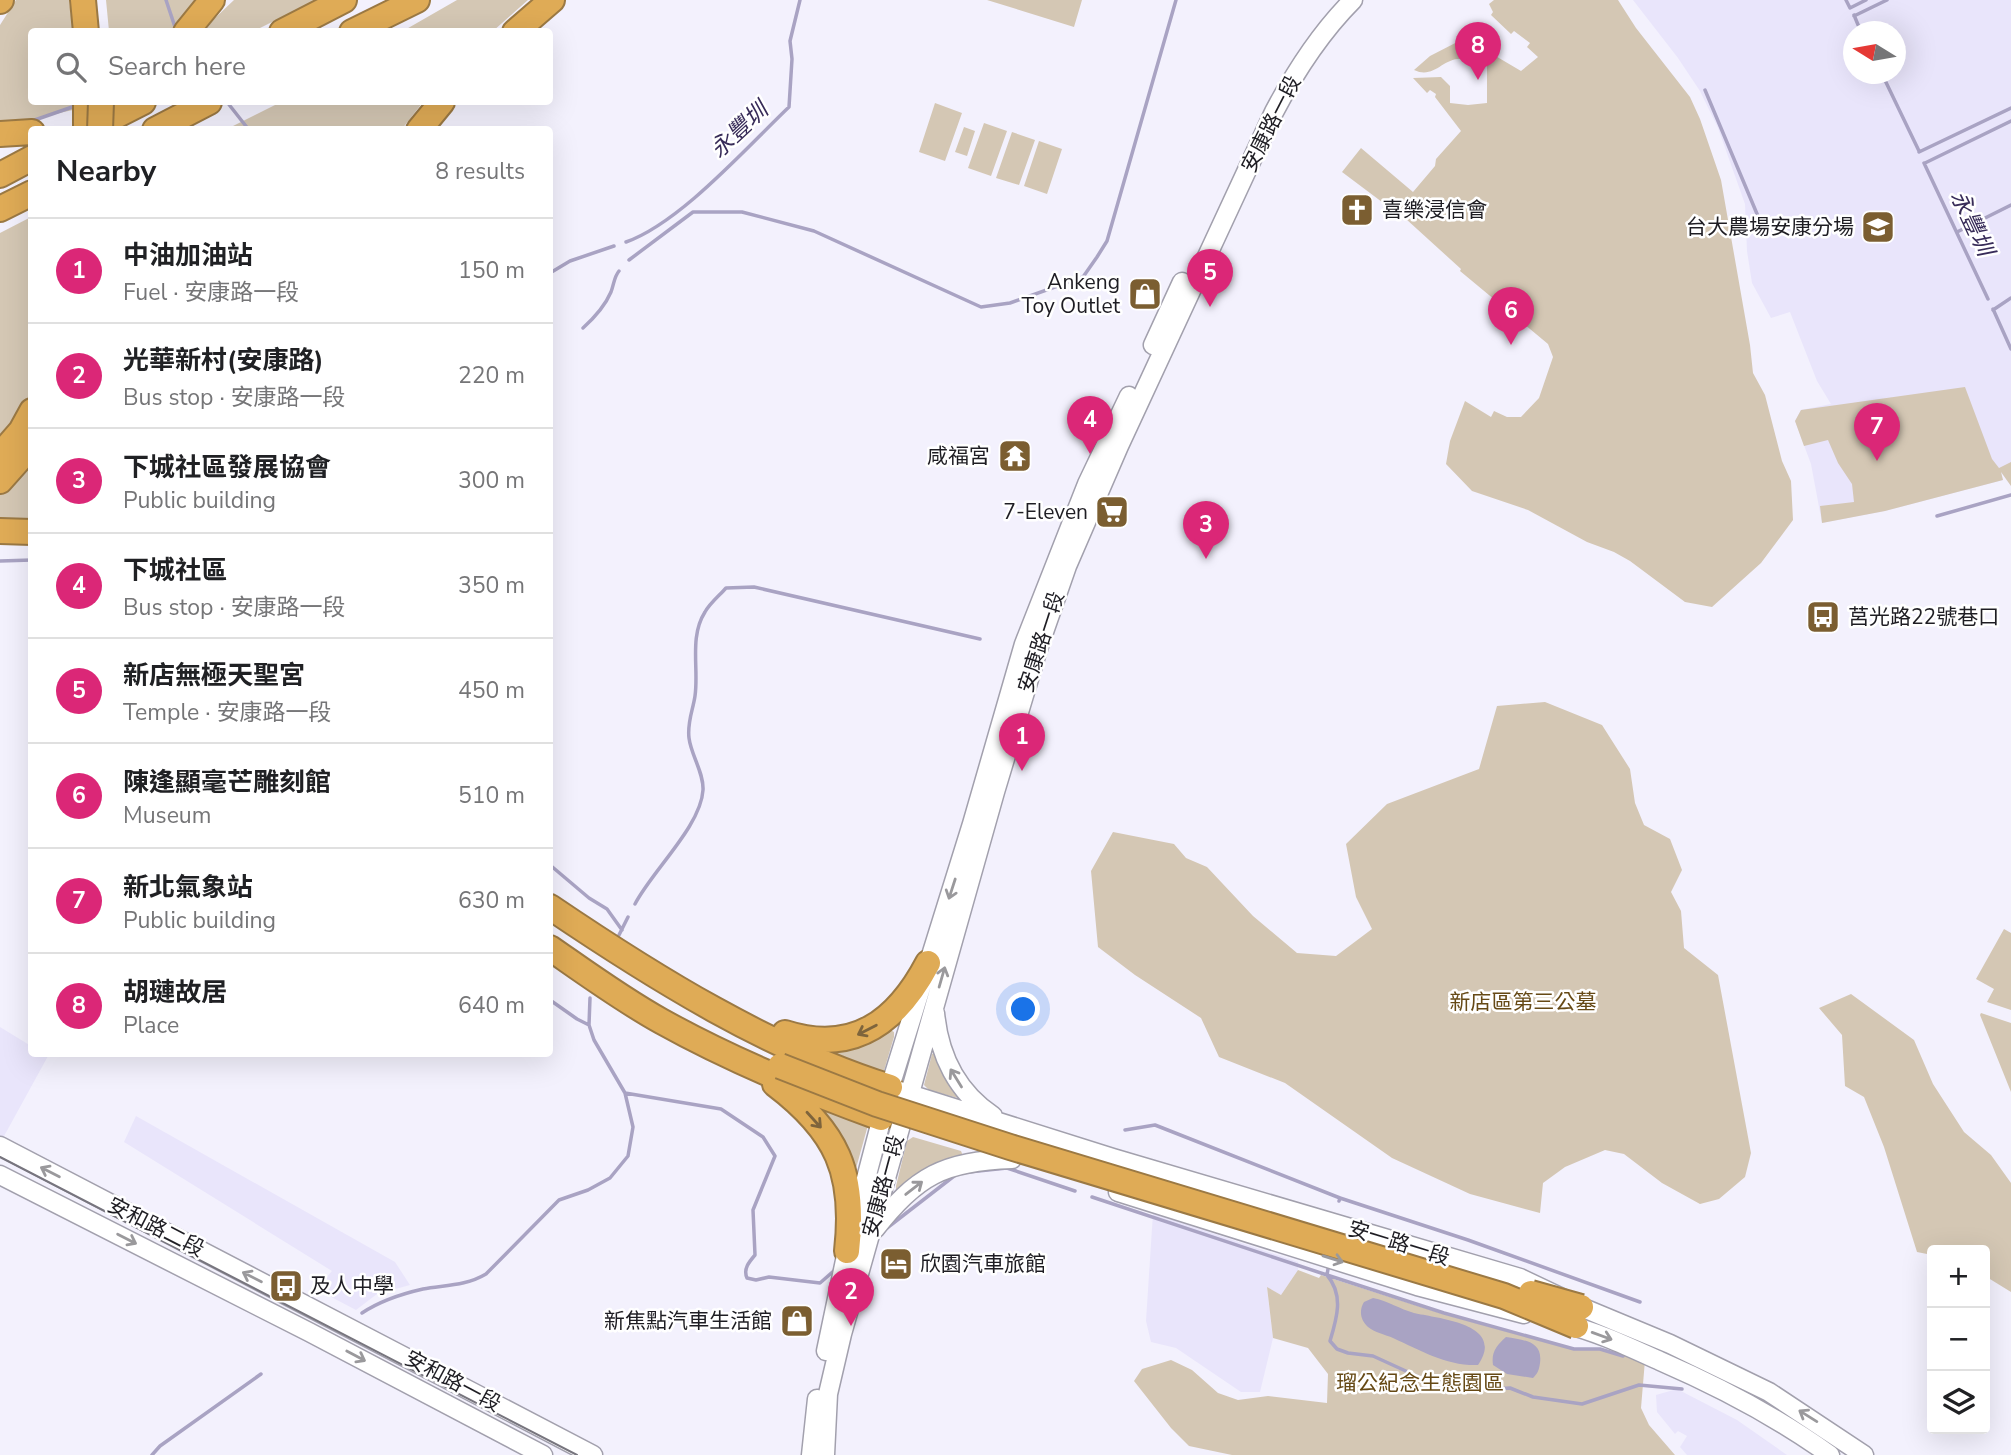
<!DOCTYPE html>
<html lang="en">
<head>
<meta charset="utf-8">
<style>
  :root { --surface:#fff; --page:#f2f2f2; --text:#202124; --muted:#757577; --line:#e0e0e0; --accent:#db2777 }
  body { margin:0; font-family:"Nunito Sans","Noto Sans TC",sans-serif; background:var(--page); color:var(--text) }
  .controls { position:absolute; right:21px; bottom:21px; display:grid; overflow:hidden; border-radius:7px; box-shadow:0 7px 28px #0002 }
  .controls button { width:63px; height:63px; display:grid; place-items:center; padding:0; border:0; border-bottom:2px solid var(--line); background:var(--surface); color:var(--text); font:35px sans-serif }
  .compass { position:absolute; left:1843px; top:21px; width:63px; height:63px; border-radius:50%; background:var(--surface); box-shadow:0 7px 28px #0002; rotate:281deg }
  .you { position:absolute; left:1024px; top:1010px; width:24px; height:24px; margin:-18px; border:5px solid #fff; border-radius:50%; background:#1a73e8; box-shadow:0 0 0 10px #1a73e833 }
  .badge { display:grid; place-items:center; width:46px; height:46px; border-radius:50%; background:var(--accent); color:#fff; font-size:23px; font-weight:700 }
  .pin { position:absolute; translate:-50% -58px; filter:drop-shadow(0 2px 4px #0008) }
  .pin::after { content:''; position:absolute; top:37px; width:24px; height:21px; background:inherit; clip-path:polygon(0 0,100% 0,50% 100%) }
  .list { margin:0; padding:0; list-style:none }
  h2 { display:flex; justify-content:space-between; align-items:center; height:91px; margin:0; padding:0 28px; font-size:30px }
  h2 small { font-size:23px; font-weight:400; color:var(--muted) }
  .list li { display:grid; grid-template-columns:46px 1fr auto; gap:21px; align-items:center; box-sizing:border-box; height:105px; padding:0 28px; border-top:2px solid var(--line) }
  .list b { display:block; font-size:26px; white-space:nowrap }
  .list p { margin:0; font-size:23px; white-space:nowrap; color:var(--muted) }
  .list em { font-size:23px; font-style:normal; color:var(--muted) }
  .icon { flex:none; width:38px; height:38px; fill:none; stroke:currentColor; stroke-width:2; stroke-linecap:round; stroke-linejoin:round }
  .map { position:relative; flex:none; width:2011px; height:1455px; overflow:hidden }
  .search { position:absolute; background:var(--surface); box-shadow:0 7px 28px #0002; left:28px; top:28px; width:525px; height:77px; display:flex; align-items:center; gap:18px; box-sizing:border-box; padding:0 24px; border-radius:7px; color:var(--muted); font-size:26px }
  .panel { position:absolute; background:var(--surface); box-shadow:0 7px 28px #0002; left:28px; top:126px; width:525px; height:931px; border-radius:7px }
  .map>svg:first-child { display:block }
  .built { fill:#e9e5fb; fill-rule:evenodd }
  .green { fill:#d4c7b4 }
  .water { fill:#a9a3c3 }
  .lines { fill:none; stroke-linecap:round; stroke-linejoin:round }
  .stream { stroke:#a9a3c3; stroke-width:3.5 }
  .secondary-casing { stroke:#a2a0ad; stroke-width:21 }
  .highway-casing { stroke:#9b7944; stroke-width:28 }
  .secondary { stroke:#fff; stroke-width:18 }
  .highway { stroke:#dfab56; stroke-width:24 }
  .tram { stroke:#77757e; stroke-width:2 }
  .highway-bridge-casing { stroke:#9b7944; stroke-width:28; stroke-linecap:butt }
  .highway-bridge { stroke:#dfab56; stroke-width:24 }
  .oneway { stroke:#9a999c }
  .oneway2 { stroke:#7e643c }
  .labels { text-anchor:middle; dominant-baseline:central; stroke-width:5; stroke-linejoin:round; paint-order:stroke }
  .street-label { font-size:21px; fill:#1e1d23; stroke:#fff }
  .poi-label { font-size:21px; fill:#1e1d23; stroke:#fff; text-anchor:end }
  .park-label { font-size:21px; fill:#664915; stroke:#fff }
  .water-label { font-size:23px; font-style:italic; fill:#372b58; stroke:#fff }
</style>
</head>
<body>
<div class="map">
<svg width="2011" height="1455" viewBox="0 0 2011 1455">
  <rect width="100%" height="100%" fill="#f3f1fd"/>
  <!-- built -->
  <path class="built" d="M1633,0H2011V486L2001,472L2003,480L1885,511L1822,523L1811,464L1795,421L1801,410L1831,404L1817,381L1790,312L1771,318L1752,283L1747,251L1745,204L1718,128L1700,91L1678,58ZM1854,32H1896V74H1854Z
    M0,1027L31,1046L32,1054L48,1056L3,1138L0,1136Z
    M136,1116L395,1262L410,1285L377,1294L356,1310L316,1289L332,1271L124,1142Z
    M1153,1213L1298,1262V1270L1281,1295L1267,1288L1273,1338L1260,1392H1241L1176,1348L1151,1342L1146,1321Z
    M1677,1389L1737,1420L1787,1455H1687L1680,1447L1687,1436L1678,1431L1675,1434L1657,1412L1656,1395Z"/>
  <!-- green -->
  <path class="green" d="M16,0H69L73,31L32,32V102H73V110C48,115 25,123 0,126V25Z
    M106,0H197L172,32L109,31Z
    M234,0H316L254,31H205L214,19Z
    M457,0H528L493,31H403Z
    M987,0H1082L1074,27Z
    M1494,0H1618L1636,28L1690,97L1700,119L1721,180L1750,345L1753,373L1765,395L1782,461L1791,481L1793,520L1761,563L1712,607L1685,602L1630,561L1614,552L1587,542L1528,510L1472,491L1446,464L1450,441L1465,401L1491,417L1494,411L1507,417H1521L1539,398L1553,357L1548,344L1460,271L1461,269L1395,209L1382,202L1342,172L1361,148L1413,192L1435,166L1436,159L1461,131L1435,97L1436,94L1430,90L1427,93L1413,78L1441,77L1450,86V103L1468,105L1487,103V51H1464V59C1443,56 1435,80 1414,70L1430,56L1465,38L1521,71L1538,57L1527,47L1530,43L1514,31L1511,34L1491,15L1493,12L1489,4Z
    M281,102H423L402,129H227Z
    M935,103L962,113L945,161L919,152Z
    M984,123L1007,131L991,176L968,168Z
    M964,127L975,131L967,156L955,152Z
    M1012,132L1035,140L1019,185L996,178Z
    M1039,141L1062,149L1047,194L1024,186Z
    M31,217V394L12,430L0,443V233Z
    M1965,387L1992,459L1999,468L2011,462V486L2001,472L2003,480L1885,511L1822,523L1820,506L1854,502L1852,484L1838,463L1828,440L1804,446L1795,421L1801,410Z
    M31,463V519H0V495L15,484Z
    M1545,702L1602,725L1630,769L1635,803L1644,825L1670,839L1682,870L1671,892L1681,911L1684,948L1718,975L1751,1153L1745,1177L1719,1199L1700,1204L1662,1183L1624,1154L1605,1150L1565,1167L1543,1183L1540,1213L1470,1194L1392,1158L1285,1083L1219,1057L1201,1018L1135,975L1098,947L1091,871L1113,832L1174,844L1186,858L1207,867L1253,916L1297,953L1336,956L1372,929L1356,897L1346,844L1387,804L1479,769L1497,706Z
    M2004,929L2011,933V1010L1987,1002L1994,989L1976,979Z
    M1851,994L1914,1040L1933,1084L1964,1132L1991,1155L2011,1183V1292L1985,1276V1250H1932V1255L1917,1252L1884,1147L1864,1097L1845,1086L1842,1035L1819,1008Z
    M1981,1013L2011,1023V1092L1980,1015Z
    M889,1029L894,1032V1037L883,1074L835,1056L839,1049Z
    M936,1052L959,1095L958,1098L929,1090L924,1085L932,1054Z
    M822,1107L868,1125L855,1172L820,1111Z
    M913,1137L961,1151L963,1156L898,1192L896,1191V1186L907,1141Z
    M1298,1270L1319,1278L1321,1275L1443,1314L1574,1350H1607L1645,1360L1641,1408L1649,1425L1675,1455H1232L1189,1446L1171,1428L1134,1381L1142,1369L1171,1360L1192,1370L1218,1393L1238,1400L1268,1396L1327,1403L1328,1374L1308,1348L1273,1338L1267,1287L1281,1295Z"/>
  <!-- water -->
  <path class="water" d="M1373,1298C1388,1301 1400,1309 1414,1313C1441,1319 1506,1324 1478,1365C1446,1366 1422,1351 1393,1338C1386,1335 1374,1332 1368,1327C1360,1320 1359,1310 1364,1302Z
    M1506,1337C1524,1340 1543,1341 1540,1363C1539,1370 1538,1373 1533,1378L1507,1374L1493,1365C1491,1352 1497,1345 1506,1337Z"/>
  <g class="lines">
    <!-- stream -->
    <path class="stream" d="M166,0L176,30
      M1846,0L1850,8
      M1850,8L1866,0
      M1854,15L1861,32
      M1854,16L1887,0
      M1882,74L1919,151
      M1705,90L1760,221
      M227,102L249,130
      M29,122L78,105
      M1919,152L2011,108
      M1924,163L1988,299
      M1925,163L2011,121
      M1957,232L2011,205
      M626,242C680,223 746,148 789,107L792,59L790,41L800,0
      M629,260L693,212H742L814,231L981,307L1010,303L1083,277L1097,257L1107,241L1176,0
      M550,273L570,261L614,246
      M1993,309L2011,349
      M1993,310L2011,298
      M583,328C594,318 605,306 611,292C614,284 614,277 619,271
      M1937,516L2011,495
      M0,561L32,560
      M550,865L589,898L607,909L622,930
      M635,904C652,871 701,826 703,790C704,773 691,755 689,738C687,722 693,710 695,696C699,669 689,637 705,612C710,603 720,595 726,588L754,587L980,639
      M619,935L628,917
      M550,1000L577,1019L589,1025
      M625,1093L721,1109L763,1137L775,1156L753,1210L755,1255C749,1262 743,1269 747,1278L756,1280L769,1277L820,1283L836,1269
      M1125,1130L1155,1125L1340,1198L1339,1201
      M969,1172L1007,1168L1075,1191
      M1092,1197L1327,1275C1344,1295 1337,1318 1330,1341L1337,1349L1348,1353L1373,1356L1432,1383L1481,1389
      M1340,1198L1468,1240L1640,1302
      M887,1228L958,1173
      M1329,1263L1327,1275L1444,1313L1574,1349H1600L1623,1356
      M362,1313C380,1301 401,1294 423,1289C445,1285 466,1286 486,1274L559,1200L588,1190L610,1178L628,1156L633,1127L625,1093L594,1040L589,1025L590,998
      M1492,1389L1510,1388L1533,1397L1582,1404L1639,1385L1682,1389
      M152,1455L160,1446L261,1374"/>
    <defs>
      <path id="secondary" d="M1153,345L1182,282
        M935,1013C939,1055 957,1092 993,1116
        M900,1091L1113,1158L1520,1278L1581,1307L1670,1344L1769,1392L1864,1455
        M0,1146L593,1455
        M0,1175L309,1332L543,1455
        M1118,1192L1417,1286L1524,1314
        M875,1229C916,1176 944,1161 1012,1159
        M1565,1324C1598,1332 1629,1347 1660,1361C1720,1387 1777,1417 1830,1455
        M826,1351L847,1251L890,1087L972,824L1024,644L1087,484L1129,396
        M811,1455L817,1399
        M825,1455L828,1394L842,1334L995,792L1038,649L1067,566L1119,446L1274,112C1295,72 1321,32 1353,0"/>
      <path id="highway" d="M83,0L86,32
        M0,1L1,0
        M186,32L212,0
        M282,32L344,0
        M352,32L417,0
        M515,32L552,0
        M86,130V102
        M88,130L143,102
        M155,130L209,102
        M419,130L442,102
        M0,134L32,132
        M0,175L32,158
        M0,209L32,193
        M0,455L21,431L32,411
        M0,481L32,445
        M0,531L32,532
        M550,907C655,978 769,1049 890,1087
        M550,948C586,973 623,1000 661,1021C731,1060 806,1091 881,1118
        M785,1033C853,1055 897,1022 928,963
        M775,1084C837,1131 856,1173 847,1251"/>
    </defs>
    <!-- secondary casing -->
    <use href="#secondary" class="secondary-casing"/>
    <!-- highway casing -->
    <use href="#highway" class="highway-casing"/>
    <!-- secondary -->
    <use href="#secondary" class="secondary"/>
    <!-- highway -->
    <use href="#highway" class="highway"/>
    <!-- tram -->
    <path class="tram" d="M0,1157L577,1455"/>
    <defs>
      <path id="highway-bridge" d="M100,130L101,102
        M780,1066L877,1104L1010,1147L1504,1296L1576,1326
        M1531,1293L1581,1307"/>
    </defs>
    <!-- highway-bridge casing -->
    <use href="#highway-bridge" class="highway-bridge-casing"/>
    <!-- highway-bridge -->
    <use href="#highway-bridge" class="highway-bridge"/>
  </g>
  <!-- one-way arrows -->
  <defs><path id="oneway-shaft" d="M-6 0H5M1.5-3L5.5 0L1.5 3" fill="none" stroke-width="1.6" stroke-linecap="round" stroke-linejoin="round" transform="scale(1.75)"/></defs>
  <g class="oneway">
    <use href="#oneway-shaft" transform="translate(952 889) rotate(108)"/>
    <use href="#oneway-shaft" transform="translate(942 977) rotate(-74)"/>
    <use href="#oneway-shaft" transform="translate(956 1078) rotate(-122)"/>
    <use href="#oneway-shaft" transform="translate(50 1172) rotate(-153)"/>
    <use href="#oneway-shaft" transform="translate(914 1188) rotate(-38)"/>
    <use href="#oneway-shaft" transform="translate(127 1239) rotate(27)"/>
    <use href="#oneway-shaft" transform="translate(1333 1259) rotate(17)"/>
    <use href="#oneway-shaft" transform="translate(252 1277) rotate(-153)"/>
    <use href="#oneway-shaft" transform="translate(1602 1336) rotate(20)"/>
    <use href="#oneway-shaft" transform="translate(356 1356) rotate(28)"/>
    <use href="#oneway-shaft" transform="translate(1808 1416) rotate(-148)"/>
  </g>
  <g class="oneway2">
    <use href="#oneway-shaft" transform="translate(867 1030) rotate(153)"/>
    <use href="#oneway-shaft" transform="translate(814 1120) rotate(48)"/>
  </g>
  <!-- icons -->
  <defs>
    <symbol id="church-square" viewBox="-11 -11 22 22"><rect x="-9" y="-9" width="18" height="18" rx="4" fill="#7b5e31" stroke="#fff"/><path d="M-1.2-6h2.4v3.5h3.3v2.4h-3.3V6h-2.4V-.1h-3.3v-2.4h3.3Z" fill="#fff"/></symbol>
    <symbol id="university-square" viewBox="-11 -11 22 22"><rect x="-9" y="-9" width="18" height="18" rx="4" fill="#7b5e31" stroke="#fff"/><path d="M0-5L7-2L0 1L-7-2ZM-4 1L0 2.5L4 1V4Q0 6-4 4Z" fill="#fff"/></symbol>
    <symbol id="shop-square" viewBox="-11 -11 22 22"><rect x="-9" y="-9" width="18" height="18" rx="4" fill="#7b5e31" stroke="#fff"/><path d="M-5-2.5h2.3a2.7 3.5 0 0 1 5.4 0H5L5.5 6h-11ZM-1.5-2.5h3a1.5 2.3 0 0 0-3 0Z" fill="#fff"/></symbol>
    <symbol id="temple-square" viewBox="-11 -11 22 22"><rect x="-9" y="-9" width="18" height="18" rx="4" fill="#7b5e31" stroke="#fff"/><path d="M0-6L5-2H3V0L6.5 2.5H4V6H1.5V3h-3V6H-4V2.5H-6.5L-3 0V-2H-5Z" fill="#fff"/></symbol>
    <symbol id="supermarket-square" viewBox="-11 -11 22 22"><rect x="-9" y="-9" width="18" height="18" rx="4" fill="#7b5e31" stroke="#fff"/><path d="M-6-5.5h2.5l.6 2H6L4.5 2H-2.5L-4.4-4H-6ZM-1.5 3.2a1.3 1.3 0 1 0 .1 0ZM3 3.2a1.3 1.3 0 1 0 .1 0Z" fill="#fff"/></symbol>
    <symbol id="bus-square" viewBox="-11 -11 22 22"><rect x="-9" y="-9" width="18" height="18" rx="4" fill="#7b5e31" stroke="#fff"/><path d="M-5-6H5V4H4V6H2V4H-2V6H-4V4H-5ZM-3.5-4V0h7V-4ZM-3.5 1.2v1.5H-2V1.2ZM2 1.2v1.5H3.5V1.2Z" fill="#fff"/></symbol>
    <symbol id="hotel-square" viewBox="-11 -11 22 22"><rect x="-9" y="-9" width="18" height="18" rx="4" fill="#7b5e31" stroke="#fff"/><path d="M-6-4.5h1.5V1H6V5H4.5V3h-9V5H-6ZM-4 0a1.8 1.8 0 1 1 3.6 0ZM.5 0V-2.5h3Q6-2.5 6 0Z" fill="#fff"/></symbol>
  </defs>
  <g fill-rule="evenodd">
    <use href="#church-square" x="1338" y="191" width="38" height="38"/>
    <use href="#university-square" x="1859" y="208" width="38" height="38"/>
    <use href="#shop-square" x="1126" y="275" width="38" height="38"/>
    <use href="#temple-square" x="996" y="437" width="38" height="38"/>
    <use href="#supermarket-square" x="1093" y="493" width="38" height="38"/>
    <use href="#bus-square" x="1804" y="598" width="38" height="38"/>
    <use href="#hotel-square" x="877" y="1245" width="38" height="38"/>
    <use href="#bus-square" x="267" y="1267" width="38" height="38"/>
    <use href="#shop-square" x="778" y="1302" width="38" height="38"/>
  </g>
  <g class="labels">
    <!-- street labels -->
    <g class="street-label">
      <text transform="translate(1271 124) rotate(-63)">安康路一段</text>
      <text transform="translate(1041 642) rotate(-72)">安康路一段</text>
      <text transform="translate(883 1186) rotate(-75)">安康路一段</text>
      <text transform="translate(156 1227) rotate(27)">安和路二段</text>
      <text transform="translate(1399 1243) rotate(17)">安一路一段</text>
      <text transform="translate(453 1381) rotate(28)">安和路一段</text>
    </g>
    <!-- poi labels -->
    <g class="poi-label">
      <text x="1382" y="210" text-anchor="start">喜樂浸信會</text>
      <text x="1854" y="227">台大農場安康分場</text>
      <text x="1120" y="282">Ankeng<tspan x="1120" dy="24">Toy Outlet</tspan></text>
      <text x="990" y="456">咸福宮</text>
      <text x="1088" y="512">7-Eleven</text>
      <text x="1848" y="617" text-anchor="start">莒光路22號巷口</text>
      <text x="920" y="1264" text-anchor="start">欣園汽車旅館</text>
      <text x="310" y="1286" text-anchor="start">及人中學</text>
      <text x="772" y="1321">新焦點汽車生活館</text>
    </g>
    <!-- park labels -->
    <g class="park-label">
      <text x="1523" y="1002">新店區第三公墓</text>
      <text x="1420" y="1383">瑠公紀念生態園區</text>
    </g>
    <!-- water labels -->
    <g class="water-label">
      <text transform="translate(739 130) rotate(-43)">永豐圳</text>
      <text transform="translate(1972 223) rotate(65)">永豐圳</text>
    </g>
  </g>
</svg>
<div class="controls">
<button>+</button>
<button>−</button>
<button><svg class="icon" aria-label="layers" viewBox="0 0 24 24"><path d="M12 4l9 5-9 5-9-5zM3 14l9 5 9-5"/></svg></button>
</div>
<svg class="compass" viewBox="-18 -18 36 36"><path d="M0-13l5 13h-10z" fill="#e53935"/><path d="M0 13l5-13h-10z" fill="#757577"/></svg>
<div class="you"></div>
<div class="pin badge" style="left:1022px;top:771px">1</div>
<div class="pin badge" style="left:851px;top:1326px">2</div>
<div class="pin badge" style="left:1206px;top:559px">3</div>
<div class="pin badge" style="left:1090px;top:454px">4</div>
<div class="pin badge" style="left:1210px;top:307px">5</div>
<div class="pin badge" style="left:1511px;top:345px">6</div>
<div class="pin badge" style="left:1877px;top:461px">7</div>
<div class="pin badge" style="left:1478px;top:80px">8</div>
<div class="search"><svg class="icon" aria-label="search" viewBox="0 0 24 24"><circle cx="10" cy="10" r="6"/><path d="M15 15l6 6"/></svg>Search here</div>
<section class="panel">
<h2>Nearby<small>8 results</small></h2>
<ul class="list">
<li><span class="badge">1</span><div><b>中油加油站</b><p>Fuel · 安康路一段</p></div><em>150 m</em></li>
<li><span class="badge">2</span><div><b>光華新村(安康路)</b><p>Bus stop · 安康路一段</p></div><em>220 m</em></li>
<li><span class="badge">3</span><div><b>下城社區發展協會</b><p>Public building</p></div><em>300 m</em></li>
<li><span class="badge">4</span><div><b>下城社區</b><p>Bus stop · 安康路一段</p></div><em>350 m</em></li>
<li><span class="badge">5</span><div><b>新店無極天聖宮</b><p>Temple · 安康路一段</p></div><em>450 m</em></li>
<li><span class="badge">6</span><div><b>陳逢顯毫芒雕刻館</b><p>Museum</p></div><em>510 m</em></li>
<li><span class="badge">7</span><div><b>新北氣象站</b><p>Public building</p></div><em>630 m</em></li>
<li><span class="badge">8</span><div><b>胡璉故居</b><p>Place</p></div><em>640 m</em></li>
</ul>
</section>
</div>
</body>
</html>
